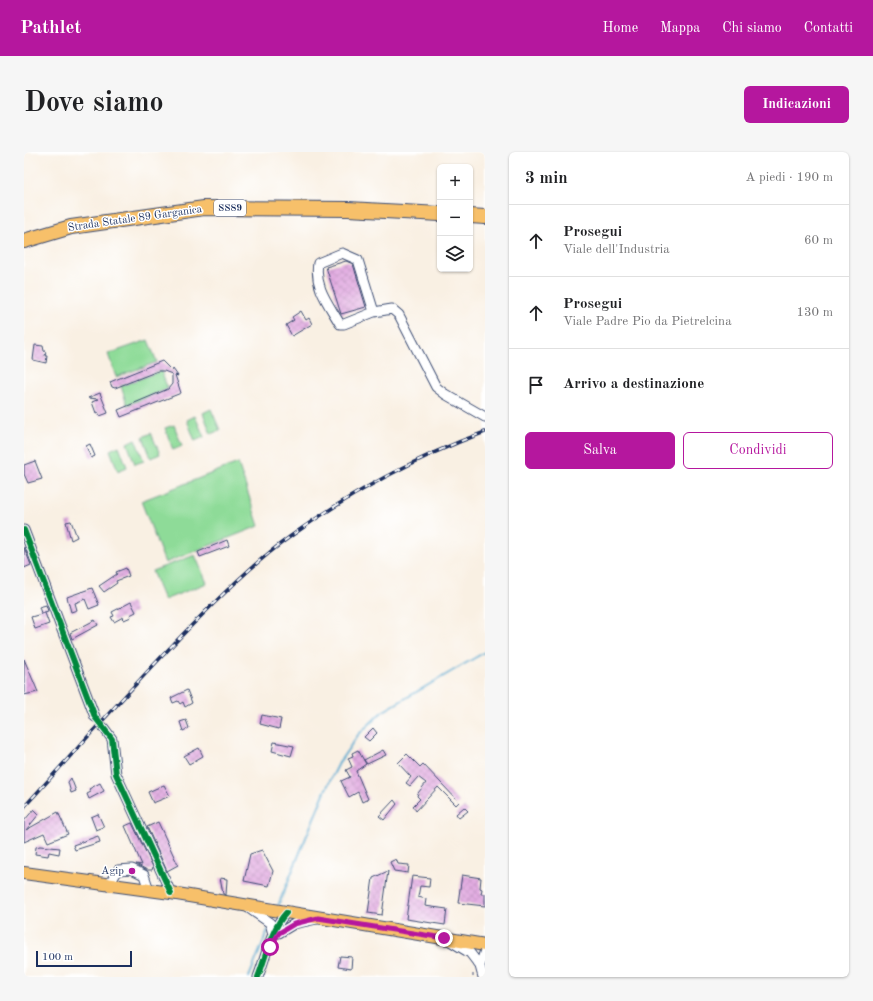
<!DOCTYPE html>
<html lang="it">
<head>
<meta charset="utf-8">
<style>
  :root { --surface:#fff; --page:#f6f6f6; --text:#202124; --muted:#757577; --line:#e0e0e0; --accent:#b5179e }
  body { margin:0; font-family:"Old Standard TT",serif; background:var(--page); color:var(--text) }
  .controls { position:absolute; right:12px; top:12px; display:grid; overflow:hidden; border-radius:6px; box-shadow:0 1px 3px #0004 }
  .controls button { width:36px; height:36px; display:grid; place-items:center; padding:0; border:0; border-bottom:1px solid var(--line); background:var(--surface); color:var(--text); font:20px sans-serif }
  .scale { position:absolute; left:12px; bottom:10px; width:96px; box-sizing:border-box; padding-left:4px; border:2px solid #1b2f5e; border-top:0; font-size:11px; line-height:14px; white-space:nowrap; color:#1b2f5e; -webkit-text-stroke:3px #fff; paint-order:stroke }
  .stop { position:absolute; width:12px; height:12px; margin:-9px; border:3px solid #b5179e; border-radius:50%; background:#fff }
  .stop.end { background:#b5179e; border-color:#fff; box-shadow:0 1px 4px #0008 }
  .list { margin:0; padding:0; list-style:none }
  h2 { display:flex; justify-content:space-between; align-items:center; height:52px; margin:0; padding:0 16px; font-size:17px }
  h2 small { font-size:13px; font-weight:400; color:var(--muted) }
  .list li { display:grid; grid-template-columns:26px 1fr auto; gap:12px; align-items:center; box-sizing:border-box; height:72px; padding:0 16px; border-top:1px solid var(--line) }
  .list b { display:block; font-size:15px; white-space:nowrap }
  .list p { margin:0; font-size:13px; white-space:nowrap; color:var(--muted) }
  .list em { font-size:13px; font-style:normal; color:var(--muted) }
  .actions { display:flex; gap:8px; padding:12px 16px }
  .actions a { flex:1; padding:9px 0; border:1px solid var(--accent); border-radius:6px; text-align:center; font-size:14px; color:var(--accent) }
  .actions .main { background:var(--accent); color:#fff }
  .icon { flex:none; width:22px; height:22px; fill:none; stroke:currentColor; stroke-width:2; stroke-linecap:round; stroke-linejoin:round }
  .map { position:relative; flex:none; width:461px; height:825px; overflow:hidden; border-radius:6px }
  header { display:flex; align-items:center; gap:24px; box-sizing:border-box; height:56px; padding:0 20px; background:var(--accent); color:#fff }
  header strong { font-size:19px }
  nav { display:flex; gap:22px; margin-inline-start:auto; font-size:14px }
  .intro { display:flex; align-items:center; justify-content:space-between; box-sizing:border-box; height:96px; padding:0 24px }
  h1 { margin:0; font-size:28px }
  .button { padding:10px 18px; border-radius:6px; background:var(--accent); color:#fff; font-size:14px; font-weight:700 }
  main { display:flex; gap:24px; padding:0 24px }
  aside { flex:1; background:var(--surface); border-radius:6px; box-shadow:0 1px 3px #0004 }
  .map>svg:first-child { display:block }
  .green { fill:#8edb98; stroke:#54857b }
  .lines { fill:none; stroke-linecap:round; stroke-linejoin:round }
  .stream { stroke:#54a9d0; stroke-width:2 }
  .building { fill:url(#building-cross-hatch) }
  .minor-tunnel { stroke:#cdc9c8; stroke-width:9; stroke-dasharray:9 4.5; stroke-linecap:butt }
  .minor-casing { stroke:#3c4c72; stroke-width:11 }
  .major-casing { stroke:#3c4c72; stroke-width:14 }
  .highway-casing { stroke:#3c4c72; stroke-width:16 }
  .path { stroke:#3c4c72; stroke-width:1; stroke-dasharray:3 3; stroke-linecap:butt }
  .minor { stroke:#fff; stroke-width:9 }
  .major { stroke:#f7c06b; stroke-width:12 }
  .highway { stroke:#f7c06b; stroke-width:14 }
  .rail-casing { stroke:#1b2f5e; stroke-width:3.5 }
  .rail { stroke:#fff; stroke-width:2; stroke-dasharray:6; stroke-linecap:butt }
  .cycleway-casing { stroke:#fff; stroke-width:8 }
  .cycleway { stroke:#00873e; stroke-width:6 }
  .route { stroke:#b5179e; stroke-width:5 }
  .poi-dot { fill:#b5179e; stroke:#fff; stroke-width:1.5 }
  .labels { text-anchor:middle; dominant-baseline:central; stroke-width:3; stroke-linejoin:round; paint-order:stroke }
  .shield { fill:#fff; stroke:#5f6d8e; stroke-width:1 }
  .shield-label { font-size:10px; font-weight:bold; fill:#1b2f5e }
  .street-label { font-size:11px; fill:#1b2f5e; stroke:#fff }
  .poi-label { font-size:11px; fill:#1b2f5e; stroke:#fff; text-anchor:end }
</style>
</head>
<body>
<header>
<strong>Pathlet</strong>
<nav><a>Home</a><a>Mappa</a><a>Chi siamo</a><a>Contatti</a></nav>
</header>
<div class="intro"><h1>Dove siamo</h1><a class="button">Indicazioni</a></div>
<main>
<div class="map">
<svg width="461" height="825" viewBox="0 0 461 825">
  <defs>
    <pattern id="building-cross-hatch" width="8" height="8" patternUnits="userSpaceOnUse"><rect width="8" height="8" fill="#e2ace1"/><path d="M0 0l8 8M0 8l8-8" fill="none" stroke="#c194c3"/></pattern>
  </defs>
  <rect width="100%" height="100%" fill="#fff"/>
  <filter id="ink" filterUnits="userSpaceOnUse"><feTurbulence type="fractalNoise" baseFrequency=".025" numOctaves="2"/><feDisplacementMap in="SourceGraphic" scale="8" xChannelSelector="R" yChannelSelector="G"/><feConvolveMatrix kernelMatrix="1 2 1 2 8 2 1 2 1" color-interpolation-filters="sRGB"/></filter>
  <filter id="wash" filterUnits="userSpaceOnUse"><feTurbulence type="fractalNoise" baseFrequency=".012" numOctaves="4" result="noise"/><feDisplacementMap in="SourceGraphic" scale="16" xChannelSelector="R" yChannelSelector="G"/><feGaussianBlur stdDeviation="0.9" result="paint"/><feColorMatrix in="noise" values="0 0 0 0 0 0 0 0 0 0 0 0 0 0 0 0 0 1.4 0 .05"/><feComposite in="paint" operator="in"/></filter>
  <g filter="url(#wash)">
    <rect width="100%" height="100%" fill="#f9f0e3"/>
    <!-- green -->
    <path class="green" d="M124,188L133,210L92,225L84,202Z
      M137,219L144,237L103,253L97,234Z
      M187,257L196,278L187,282L179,261Z
      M171,264L180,285L171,289L163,268Z
      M150,273L158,294L149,298L141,276Z
      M127,281L136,302L127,306L119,285Z
      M111,287L120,309L111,312L103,291Z
      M95,294L103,315L94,319L86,298Z
      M214,311L235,374L141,411L117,349Z
      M171,403L183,431L140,448L128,419Z"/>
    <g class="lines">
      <!-- stream -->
      <path class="stream" d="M254,754L301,639L316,609L334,583L358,560L461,500
        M225,825L244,778"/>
    </g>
    <g id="blocks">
      <!-- building -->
      <path class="building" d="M322,109L329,112L342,155L317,162L302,115Z
        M277,159L282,168L285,166L288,172L268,184L262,173L270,168L268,165Z
        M11,193L19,194L20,199L22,200L21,204H23L22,211L9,208Z
        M138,209L148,219L149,217L154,224L151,223L157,241L97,265L94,258L144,237L148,232V222L140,219H134L91,236L88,235L86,230Z
        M76,241L84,261L76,264L74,260L72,261L68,250L75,247L64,246Z
        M66,292L71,304L67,306L62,294Z
        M11,309L18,327L4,331L0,322V313Z
        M47,369L53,385L47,388L42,370Z
        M203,388L205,394L176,405L174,400Z
        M0,395L7,413L0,416Z
        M102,416L105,424L92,429L93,431L80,440L75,434L93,422L92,420Z
        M68,436L75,453L65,457L61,447L51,451L53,458L47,460L43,445Z
        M107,450L112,460L106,463L107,465L100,468L99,465L90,470L87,465L90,464L88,460Z
        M22,453L24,459L17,461L15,455Z
        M21,461L25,472L11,477L7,465Z
        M71,468L74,473L48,487L46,481Z
        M0,507L14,540L0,543Z
        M163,538L168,551L161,555L159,550L156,552L154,549L149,551L147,546Z
        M238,563L257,567L255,577L236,572Z
        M162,568L165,576L159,579L156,570Z
        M349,576L353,581L345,589L340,585Z
        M250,590L270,594L267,604L248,599Z
        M175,596L179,604L165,612L160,604Z
        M334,598L342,612L332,619L344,647L338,650L334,640L325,645L317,629L326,625L322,618L328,615L324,606L329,604L328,601Z
        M359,598L362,603L343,612L340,608Z
        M383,602L396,615L399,612L435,650L432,653L414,635L392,659L389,654L396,647L393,644L394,641L402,631L394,625L386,634L382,631L387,625L374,611Z
        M47,626L52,639L47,641L44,630Z
        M76,631L80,639L65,647L63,642L67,640L65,637Z
        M140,633L146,644L129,651L124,640Z
        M370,648L373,652L360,668L355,664Z
        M440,655L444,659L435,666L432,662Z
        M10,657L15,662L2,678L34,660L44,682L24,690L20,681L0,690V669Z
        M74,662L80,675L72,678L67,665Z
        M134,670L154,713L143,719L123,675Z
        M108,671L129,715L128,718H123L112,712L118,713L101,674Z
        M74,684L76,690L51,698L49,693Z
        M16,694L36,696L35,702L25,700L24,704L11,702L12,695Z
        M238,698L249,719L245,734L220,729L226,702Z
        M372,707L374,712L385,713L384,721L370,719L366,710Z
        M364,719L358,763L344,761L349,726Z
        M438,723L457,726L456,736L458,737L457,742H461V754L434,751Z
        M388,724L406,726L405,735L396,734L394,745L402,747L401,754L423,757L421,773L382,767Z
        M196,726L203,727L202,743L199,742Z
        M316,804L328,805L327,817L314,815Z"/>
    </g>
  </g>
  <g filter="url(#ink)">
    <use href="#blocks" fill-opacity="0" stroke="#3c4c72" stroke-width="1"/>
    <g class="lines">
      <!-- minor-tunnel -->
      <path class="minor-tunnel" d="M71,565L80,576"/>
      <defs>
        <path id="minor" d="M350,160L334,108L318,101L294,111C290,135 304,151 316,172H320L350,160L368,157L375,163L412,235L421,242L461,265
          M0,378L71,565
          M80,576L88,587L92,622L147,741
          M84,734L94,718L108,717L120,723L125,738
          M223,755L246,771L249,782
          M255,781L270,772L293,767
          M426,789L446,801L456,814
          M234,825C242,805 247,777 262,761
          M459,825L456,814L461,798"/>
        <path id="major" d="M0,721L147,741L461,793"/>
        <path id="highway" d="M446,64L461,65
          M0,89L47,75L180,56L324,57L416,62"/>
      </defs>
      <!-- minor casing -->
      <use href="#minor" class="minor-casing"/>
      <!-- major casing -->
      <use href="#major" class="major-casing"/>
      <!-- highway casing -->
      <use href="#highway" class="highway-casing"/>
      <!-- path -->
      <path class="path" d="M449,825V819"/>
      <!-- minor -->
      <use href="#minor" class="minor"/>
      <!-- major -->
      <use href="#major" class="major"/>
      <!-- highway -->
      <use href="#highway" class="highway"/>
      <defs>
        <path id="rail" d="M0,655C56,594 110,532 168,473C199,442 231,410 267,384C325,342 394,304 461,280"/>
      </defs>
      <!-- rail casing -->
      <use href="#rail" class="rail-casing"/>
      <!-- rail -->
      <use href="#rail" class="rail"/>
      <defs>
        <path id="cycleway" d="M0,378L71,565L88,587L92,622L147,741
          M234,825C242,805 247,777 262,761"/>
      </defs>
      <!-- cycleway casing -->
      <use href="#cycleway" class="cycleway-casing"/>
      <!-- cycleway -->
      <use href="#cycleway" class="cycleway"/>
    </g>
  </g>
  <g class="lines" filter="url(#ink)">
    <!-- route -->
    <path class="route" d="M246,795L255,781L270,772L294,766L420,786"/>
  </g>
  <!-- markers -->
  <circle class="poi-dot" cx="108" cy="719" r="4"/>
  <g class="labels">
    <!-- shield labels -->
    <rect class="shield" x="190" y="48" width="32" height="16" rx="3"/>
    <g class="shield-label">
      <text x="206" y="56">SS89</text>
    </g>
    <!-- street labels -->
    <g class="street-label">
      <text transform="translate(111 67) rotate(-8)">Strada Statale 89 Garganica</text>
    </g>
    <!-- poi labels -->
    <g class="poi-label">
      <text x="100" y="719">Agip</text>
    </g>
  </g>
</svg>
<div class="controls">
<button>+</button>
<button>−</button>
<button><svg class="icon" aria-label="layers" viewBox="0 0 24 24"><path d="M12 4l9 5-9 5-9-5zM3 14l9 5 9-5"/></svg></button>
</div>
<div class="scale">100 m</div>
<div class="stop" style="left:246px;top:795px"></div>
<div class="stop end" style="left:420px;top:786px"></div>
</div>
<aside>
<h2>3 min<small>A piedi · 190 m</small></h2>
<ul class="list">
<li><svg class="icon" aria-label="ahead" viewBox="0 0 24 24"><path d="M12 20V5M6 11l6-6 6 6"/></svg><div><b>Prosegui</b><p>Viale dell'Industria</p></div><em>60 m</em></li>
<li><svg class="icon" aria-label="ahead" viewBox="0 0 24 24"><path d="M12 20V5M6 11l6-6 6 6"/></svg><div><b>Prosegui</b><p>Viale Padre Pio da Pietrelcina</p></div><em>130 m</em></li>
<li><svg class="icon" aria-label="arrive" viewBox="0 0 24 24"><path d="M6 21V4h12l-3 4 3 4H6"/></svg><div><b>Arrivo a destinazione</b></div></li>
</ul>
<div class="actions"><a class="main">Salva</a><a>Condividi</a></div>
</aside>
</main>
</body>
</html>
